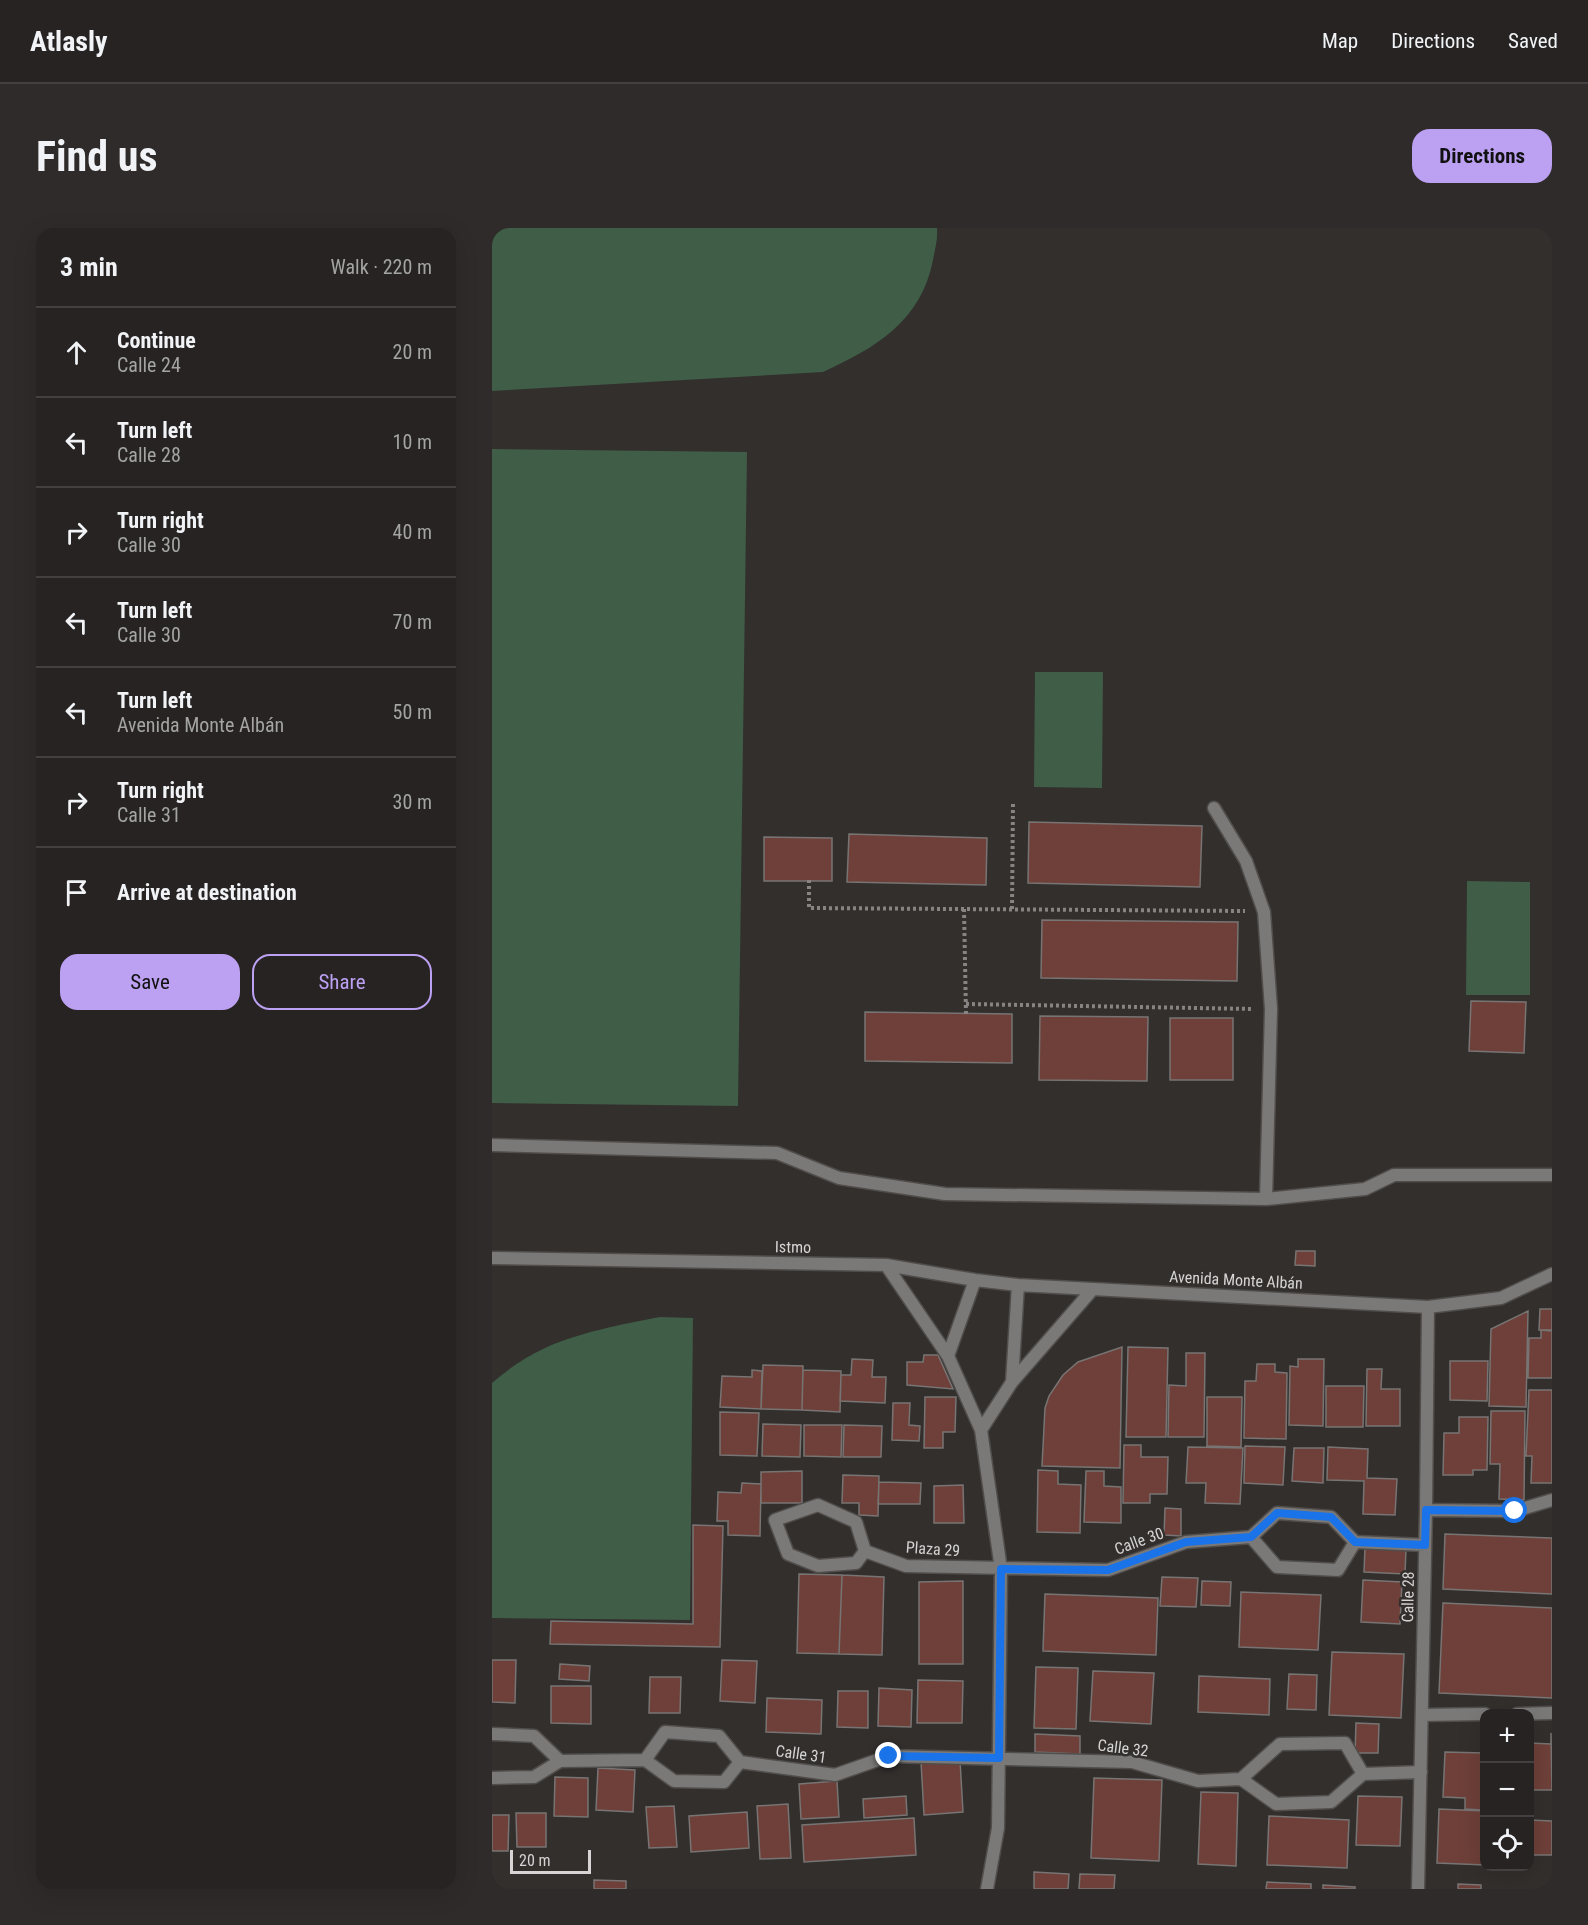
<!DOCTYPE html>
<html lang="en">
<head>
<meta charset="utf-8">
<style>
  :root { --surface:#262322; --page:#2e2b2a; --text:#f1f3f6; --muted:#a4a4a5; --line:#424040; --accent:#bca0f2 }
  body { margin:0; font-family:"Roboto Condensed",sans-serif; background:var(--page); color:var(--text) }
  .controls { position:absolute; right:18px; bottom:18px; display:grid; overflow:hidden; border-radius:12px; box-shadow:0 6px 24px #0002 }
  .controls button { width:54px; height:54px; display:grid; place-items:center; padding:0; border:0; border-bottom:2px solid var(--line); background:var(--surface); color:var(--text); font:30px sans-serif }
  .scale { position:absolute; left:18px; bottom:15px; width:81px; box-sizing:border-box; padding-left:6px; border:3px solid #d6d4d4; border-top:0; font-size:16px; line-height:21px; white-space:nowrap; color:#d6d4d4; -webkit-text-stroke:4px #322f2d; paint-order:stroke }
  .stop { position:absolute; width:18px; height:18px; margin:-14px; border:4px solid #1a73e8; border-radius:50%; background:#fff }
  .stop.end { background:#1a73e8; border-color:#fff; box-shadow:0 2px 6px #0008 }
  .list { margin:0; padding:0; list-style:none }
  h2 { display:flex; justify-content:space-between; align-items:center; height:78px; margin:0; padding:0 24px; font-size:26px }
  h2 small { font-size:20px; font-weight:400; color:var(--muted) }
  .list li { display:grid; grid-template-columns:39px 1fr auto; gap:18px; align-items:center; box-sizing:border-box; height:90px; padding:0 24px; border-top:2px solid var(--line) }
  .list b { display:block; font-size:22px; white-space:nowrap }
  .list p { margin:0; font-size:20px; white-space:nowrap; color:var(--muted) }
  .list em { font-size:20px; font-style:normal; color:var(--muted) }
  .actions { display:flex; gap:12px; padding:18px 24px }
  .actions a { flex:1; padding:14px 0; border:2px solid var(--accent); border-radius:18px; text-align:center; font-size:21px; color:var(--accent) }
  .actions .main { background:var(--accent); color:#111 }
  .icon { flex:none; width:33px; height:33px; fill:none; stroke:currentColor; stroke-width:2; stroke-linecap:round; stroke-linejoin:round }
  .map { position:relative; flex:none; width:1060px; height:1661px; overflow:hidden; border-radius:18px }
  header { display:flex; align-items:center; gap:36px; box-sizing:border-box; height:84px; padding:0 30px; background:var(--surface); border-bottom:2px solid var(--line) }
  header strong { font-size:28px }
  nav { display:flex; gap:33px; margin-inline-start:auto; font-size:21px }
  .intro { display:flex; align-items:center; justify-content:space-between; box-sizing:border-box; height:144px; padding:0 36px }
  h1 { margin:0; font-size:42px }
  .button { padding:15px 27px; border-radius:18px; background:var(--accent); color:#111; font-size:21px; font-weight:700 }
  main { display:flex; gap:36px; padding:0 36px }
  aside { flex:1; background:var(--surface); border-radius:18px; box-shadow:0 6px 24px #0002 }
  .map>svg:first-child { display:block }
  .green { fill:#3f5d47 }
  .building { fill:#6e4039; stroke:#777473; stroke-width:1.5 }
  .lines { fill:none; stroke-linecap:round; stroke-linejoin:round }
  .lane-casing { stroke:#504d4b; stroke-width:15 }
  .street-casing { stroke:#504d4b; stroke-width:15 }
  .path { stroke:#878483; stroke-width:4; stroke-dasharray:3 3; stroke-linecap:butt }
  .lane { stroke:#7a7978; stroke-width:12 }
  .street { stroke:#7a7978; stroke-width:12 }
  .route { stroke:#1a73e8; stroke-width:8 }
  .labels { text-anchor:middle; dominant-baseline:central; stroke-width:5; stroke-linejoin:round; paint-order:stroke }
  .street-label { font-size:16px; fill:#d6d4d4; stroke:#322f2d }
</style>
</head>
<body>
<header>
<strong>Atlasly</strong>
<nav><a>Map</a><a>Directions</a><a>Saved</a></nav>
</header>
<div class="intro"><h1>Find us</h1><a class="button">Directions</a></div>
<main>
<aside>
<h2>3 min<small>Walk · 220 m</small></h2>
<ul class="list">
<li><svg class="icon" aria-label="ahead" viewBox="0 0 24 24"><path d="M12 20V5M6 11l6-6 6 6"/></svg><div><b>Continue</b><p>Calle 24</p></div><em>20 m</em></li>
<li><svg class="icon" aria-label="left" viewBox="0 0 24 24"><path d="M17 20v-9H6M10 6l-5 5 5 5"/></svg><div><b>Turn left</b><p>Calle 28</p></div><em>10 m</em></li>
<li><svg class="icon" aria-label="right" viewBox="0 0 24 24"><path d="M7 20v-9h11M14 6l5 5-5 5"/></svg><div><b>Turn right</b><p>Calle 30</p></div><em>40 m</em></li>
<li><svg class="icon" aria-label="left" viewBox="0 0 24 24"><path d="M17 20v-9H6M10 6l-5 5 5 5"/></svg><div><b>Turn left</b><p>Calle 30</p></div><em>70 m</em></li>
<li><svg class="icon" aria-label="left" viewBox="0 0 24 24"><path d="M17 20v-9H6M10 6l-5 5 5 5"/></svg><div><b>Turn left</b><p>Avenida Monte Albán</p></div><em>50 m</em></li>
<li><svg class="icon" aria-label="right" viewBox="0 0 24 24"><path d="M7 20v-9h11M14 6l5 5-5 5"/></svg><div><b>Turn right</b><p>Calle 31</p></div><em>30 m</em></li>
<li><svg class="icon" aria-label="arrive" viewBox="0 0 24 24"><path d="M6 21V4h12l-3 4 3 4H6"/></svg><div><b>Arrive at destination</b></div></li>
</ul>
<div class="actions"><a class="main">Save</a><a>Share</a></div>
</aside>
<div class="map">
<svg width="1060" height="1661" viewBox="0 0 1060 1661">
  <rect width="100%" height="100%" fill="#322f2d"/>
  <!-- green -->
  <path class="green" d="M0,0H445C446,11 443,21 441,32C429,94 383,120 331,144L0,163Z
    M0,221L255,224L246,878L0,875Z
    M543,444H611L610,560L542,559Z
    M975,653L1038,654V767H974Z
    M168,1089L201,1090L198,1392L0,1390V1155C15,1142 33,1129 51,1121C84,1105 131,1096 168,1089Z"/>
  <!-- building -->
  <path class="building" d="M537,594L710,598L708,659L536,655Z
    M357,606L495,610L494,657L355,654Z
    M272,609L340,610V653H272Z
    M550,692L746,694L745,753L549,750Z
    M979,773L1034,774L1032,825L977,823Z
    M373,784L520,786V835L373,833Z
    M548,788L656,789L655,853L547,852Z
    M678,790H741V852H678Z
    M804,1023H823V1038L803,1037Z
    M1048,1081H1060V1102H1047Z
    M1036,1083L1034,1179L997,1178L999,1101Z
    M1049,1102L1060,1103V1150H1036L1037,1110H1049Z
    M630,1119L628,1240L550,1238L553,1180L557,1168L571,1147L586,1134Z
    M636,1119L676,1120L674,1209H634Z
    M694,1125H713L712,1209H676L677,1157L694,1158Z
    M432,1127H446L461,1161L415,1157V1134H431Z
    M360,1131L381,1132L380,1149H394L393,1175L348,1173L349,1147H359Z
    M806,1131H832L831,1198L797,1197L798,1138L806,1139Z
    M958,1133H996L995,1173L958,1172Z
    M765,1136H783V1144L795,1145L794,1211L752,1210L753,1153H764Z
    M271,1137L311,1138L310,1182L269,1181Z
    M875,1141H890L889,1161H908V1198H874Z
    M260,1142L270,1143L269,1181L228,1179L230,1148L260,1149Z
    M311,1142L349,1143L348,1184L310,1182Z
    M834,1158H872L871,1199H834Z
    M1037,1162H1060V1255H1039L1040,1228H1034Z
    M433,1169H464L463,1204H451V1220H432Z
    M715,1169H750L749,1219L715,1218Z
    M401,1175H418L417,1197L428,1198L427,1213L400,1212Z
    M999,1183H1033L1032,1272L1007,1271L1008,1236H998Z
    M228,1184L267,1185L265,1228L228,1227Z
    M967,1189H996L995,1242H981V1247H951L952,1205H967Z
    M271,1196L309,1197L308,1229L270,1228Z
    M312,1197H350L349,1229L312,1228Z
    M352,1197L390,1198L389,1229H351Z
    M632,1217H649V1229H676L675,1266H658V1275H631Z
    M753,1218L793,1219L791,1257L752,1255Z
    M696,1219L751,1220L748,1276L713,1275L714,1255H694Z
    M836,1219L876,1221L875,1250L905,1251L903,1287L871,1286L872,1253L835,1252Z
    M802,1220H832L831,1255L800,1253Z
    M546,1242L566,1243V1256L589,1257L588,1305L545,1304Z
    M310,1243V1275H269V1244Z
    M594,1243H612V1258L629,1259V1295L592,1294Z
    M351,1247L387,1248L386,1288L367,1287V1275H350Z
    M387,1254L429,1255L428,1276H386Z
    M250,1255L269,1256L268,1308L236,1307V1293H225L226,1264L249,1265Z
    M471,1257L472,1295H442V1258Z
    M673,1280L689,1281V1308L672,1307Z
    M201,1297L231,1298L228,1419L58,1416L59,1393L201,1396Z
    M953,1306L1060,1310V1366L951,1361Z
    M873,1319L914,1321L913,1346L872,1344Z
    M307,1346L350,1347L347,1426L305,1425Z
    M350,1347L392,1349L390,1427L347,1426Z
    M670,1349L706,1350L704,1379L668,1378Z
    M871,1352L910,1354L908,1396L869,1394Z
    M471,1353V1436H427V1354Z
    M710,1353L739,1354L738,1378L709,1377Z
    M749,1364L829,1367L826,1422L747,1419Z
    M553,1366L666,1370L664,1427L551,1423Z
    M951,1375L1060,1380V1470L947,1465Z
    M840,1424L912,1426L909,1490L837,1487Z
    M0,1432H24L23,1475L0,1474Z
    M230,1432L265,1433L263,1475L228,1473Z
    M68,1436L98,1438L97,1453L67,1451Z
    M544,1439L586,1440L584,1501L542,1500Z
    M601,1443L662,1445L659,1496L598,1493Z
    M797,1446L825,1447L824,1482L795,1481Z
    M707,1448L778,1451L777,1487L706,1484Z
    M158,1449H189L188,1485H157Z
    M426,1452L471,1453L470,1495H425Z
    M59,1458H99V1496L59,1495Z
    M387,1460L420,1462L419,1499L386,1498Z
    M346,1463H376V1500L345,1499Z
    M275,1470L330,1472L329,1506L274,1504Z
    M864,1495L887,1496L886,1525H863Z
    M1059,1505L1060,1562H1038V1515L1059,1516Z
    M543,1506L588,1508V1526L543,1524Z
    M953,1524L992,1525L990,1582L973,1581V1570L951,1569Z
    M468,1532L471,1584L432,1587L429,1534Z
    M106,1540L143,1542L141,1584L104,1582Z
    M63,1549L96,1550V1589L62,1588Z
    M602,1550L670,1552L667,1633L599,1630Z
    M345,1553L347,1589L309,1591L307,1556Z
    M709,1564L746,1565L744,1638L706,1636Z
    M414,1568L415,1587L372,1590L371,1571Z
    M866,1568L910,1569L908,1618L864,1617Z
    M296,1576L299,1630L268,1631L265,1578Z
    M182,1578L185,1619L157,1620L154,1579Z
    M947,1581L993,1583V1637L945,1635Z
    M255,1584L257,1620L199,1624L197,1588Z
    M24,1585H54V1619H25Z
    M0,1587H17L16,1623H0Z
    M777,1588L857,1592L855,1640L775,1637Z
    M422,1590L424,1627L312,1634L310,1597Z
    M1038,1592L1060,1593V1627H1038Z
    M542,1644L577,1646L576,1661H542Z
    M588,1646L623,1647L622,1661H587Z
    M102,1652L134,1653V1661H102Z
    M775,1654L819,1656V1661H774Z
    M966,1656L989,1657V1661H966Z
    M831,1657L863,1659V1661H831Z"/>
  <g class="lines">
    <defs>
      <path id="lane" d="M722,580L754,633L772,684L779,781L774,971
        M0,917L285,925L347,950L453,966L774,971L873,961L902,947H1060"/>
      <path id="street" d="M0,1030L394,1037L483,1052L526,1057L936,1079L1009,1070L1060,1046
        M394,1037L456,1128L489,1202L509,1341L506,1600L495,1661
        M456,1128L483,1052
        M520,1154L526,1057
        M489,1202L520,1154L600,1062
        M934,1282L1023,1283L1060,1272
        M759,1309L785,1339L846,1342L863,1314
        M373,1323L364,1335L326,1338L296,1326L283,1292L326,1277L364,1294L373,1323L414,1338L616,1342L694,1314L759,1309L785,1285L839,1289L863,1314L933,1317
        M1025,1486L1060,1485
        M930,1487L993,1486
        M0,1506L42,1508L68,1533L153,1532L173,1504L227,1508L248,1534L343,1547L397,1528L640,1534L706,1553L749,1551L788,1516L853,1515L871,1546L929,1544
        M153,1532L182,1553L232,1554L248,1534
        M0,1550L42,1549L68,1533
        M749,1551L784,1576L839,1574L871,1546
        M926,1661L934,1282L936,1079"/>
    </defs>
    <!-- lane casing -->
    <use href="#lane" class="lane-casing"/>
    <!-- street casing -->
    <use href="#street" class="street-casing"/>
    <!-- path -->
    <path class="path" d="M317,652V680L753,683
      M472,681L474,786
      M520,681L521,575
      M474,776L761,781"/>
    <!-- lane -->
    <use href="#lane" class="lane"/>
    <!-- street -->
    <use href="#street" class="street"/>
  </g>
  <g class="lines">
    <!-- route -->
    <path class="route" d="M397,1528L507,1530L509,1341L616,1342L694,1314L759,1309L785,1285L839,1289L863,1314L933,1317L934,1282L1023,1283"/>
  </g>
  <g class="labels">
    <!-- street labels -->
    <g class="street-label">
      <text transform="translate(301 1019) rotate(1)">Istmo</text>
      <text transform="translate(744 1052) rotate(3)">Avenida Monte Albán</text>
      <text transform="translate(647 1313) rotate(-20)">Calle 30</text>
      <text transform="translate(441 1321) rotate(4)">Plaza 29</text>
      <text transform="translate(916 1369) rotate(-89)">Calle 28</text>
      <text transform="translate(631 1520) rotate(7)">Calle 32</text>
      <text transform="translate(309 1526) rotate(8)">Calle 31</text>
    </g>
  </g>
</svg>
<div class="controls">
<button>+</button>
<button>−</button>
<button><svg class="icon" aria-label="locate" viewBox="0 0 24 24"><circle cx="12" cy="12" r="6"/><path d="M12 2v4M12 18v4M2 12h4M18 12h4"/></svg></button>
</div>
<div class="scale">20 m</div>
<div class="stop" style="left:1023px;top:1283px"></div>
<div class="stop end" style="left:397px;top:1528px"></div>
</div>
</main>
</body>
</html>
